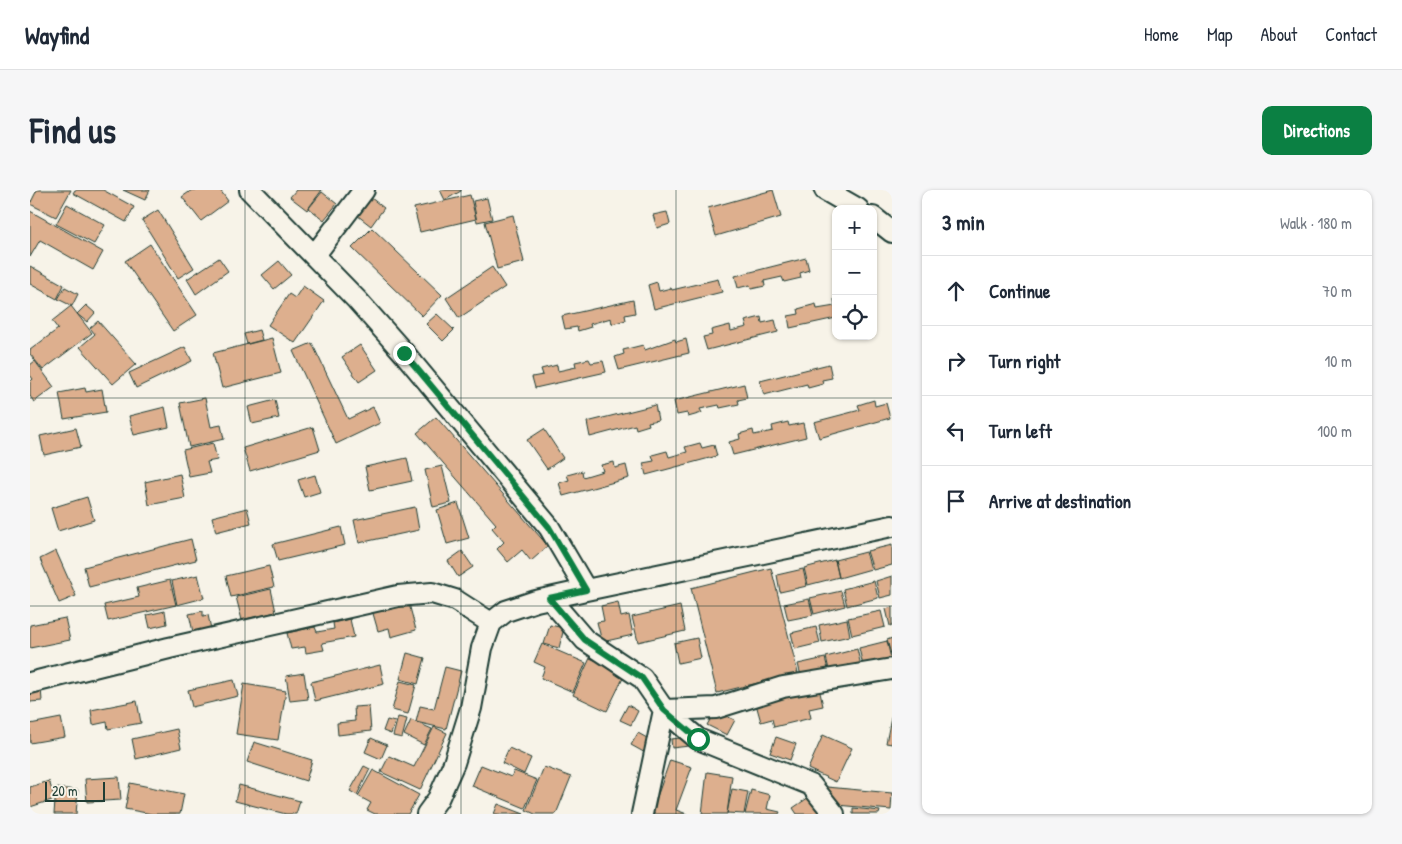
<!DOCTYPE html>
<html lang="en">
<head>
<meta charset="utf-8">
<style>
  :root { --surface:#fff; --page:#f6f6f7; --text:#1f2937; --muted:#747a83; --line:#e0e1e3; --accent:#0b8043 }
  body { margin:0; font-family:"Patrick Hand",sans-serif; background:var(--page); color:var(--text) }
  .controls { position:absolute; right:15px; top:15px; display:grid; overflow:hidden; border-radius:10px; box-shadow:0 1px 4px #0004 }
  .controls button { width:45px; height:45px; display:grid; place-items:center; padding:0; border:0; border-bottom:1px solid var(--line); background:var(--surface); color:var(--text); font:25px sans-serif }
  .scale { position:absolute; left:15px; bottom:12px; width:60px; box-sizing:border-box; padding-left:5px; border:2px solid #1f3d34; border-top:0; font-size:14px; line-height:18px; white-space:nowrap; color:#1f3d34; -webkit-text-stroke:4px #f7f3e8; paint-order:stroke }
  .stop { position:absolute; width:15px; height:15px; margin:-11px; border:4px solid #0b8043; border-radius:50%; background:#fff }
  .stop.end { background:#0b8043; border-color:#fff; box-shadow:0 1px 5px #0008 }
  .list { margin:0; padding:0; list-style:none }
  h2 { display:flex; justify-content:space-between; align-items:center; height:65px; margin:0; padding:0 20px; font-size:21px }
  h2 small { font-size:16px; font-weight:400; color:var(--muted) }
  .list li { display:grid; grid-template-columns:32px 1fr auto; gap:15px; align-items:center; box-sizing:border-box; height:70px; padding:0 20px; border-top:1px solid var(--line) }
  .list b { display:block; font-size:19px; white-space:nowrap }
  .list em { font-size:16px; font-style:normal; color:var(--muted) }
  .icon { flex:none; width:28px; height:28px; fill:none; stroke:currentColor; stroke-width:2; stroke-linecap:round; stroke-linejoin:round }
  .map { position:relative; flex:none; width:862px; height:624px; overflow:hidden; border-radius:10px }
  header { display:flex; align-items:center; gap:30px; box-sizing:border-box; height:70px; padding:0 25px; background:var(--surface); border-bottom:1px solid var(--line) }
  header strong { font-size:24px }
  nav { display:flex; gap:28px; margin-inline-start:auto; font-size:18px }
  .intro { display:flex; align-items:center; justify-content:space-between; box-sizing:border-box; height:120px; padding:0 30px }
  h1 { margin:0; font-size:35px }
  .button { padding:12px 22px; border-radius:10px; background:var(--accent); color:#fff; font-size:18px; font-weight:700 }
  main { display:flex; gap:30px; padding:0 30px }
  aside { flex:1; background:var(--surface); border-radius:10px; box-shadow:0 1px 4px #0004 }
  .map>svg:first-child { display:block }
  .building { fill:#ddaf8e; stroke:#1f3d34 }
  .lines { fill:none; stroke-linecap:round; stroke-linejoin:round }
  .minor-casing { stroke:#1f3d34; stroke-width:24 }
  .minor { stroke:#f7f3e8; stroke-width:20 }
  .route { stroke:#0b8043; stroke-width:6 }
  .grid { fill:none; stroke:#1f3d34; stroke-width:1; stroke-opacity:0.55 }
</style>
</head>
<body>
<header>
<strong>Wayfind</strong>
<nav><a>Home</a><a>Map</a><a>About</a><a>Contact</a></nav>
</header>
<div class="intro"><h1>Find us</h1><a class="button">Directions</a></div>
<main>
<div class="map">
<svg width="862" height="624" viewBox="0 0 862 624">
  <rect width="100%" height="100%" fill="#f7f3e8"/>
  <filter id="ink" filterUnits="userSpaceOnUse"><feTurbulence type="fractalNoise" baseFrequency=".02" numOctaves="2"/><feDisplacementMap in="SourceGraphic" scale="10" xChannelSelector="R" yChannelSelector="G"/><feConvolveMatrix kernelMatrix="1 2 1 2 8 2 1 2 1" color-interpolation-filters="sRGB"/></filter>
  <g filter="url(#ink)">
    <!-- building -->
    <path class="building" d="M7,0H41L26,27L0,14Z
      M45,0H73L104,17L96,32L43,3Z
      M93,0H120L115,10Z
      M162,0H190L198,11L171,31L152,7Z
      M266,0H292L277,20L260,7Z
      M410,0H431V1L415,10Z
      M743,0L751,27L686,46L678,18Z
      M292,2L307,14L294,30L279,18Z
      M336,4L354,18L341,36L323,22Z
      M440,5L446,29L390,42L384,18Z
      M457,8L462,29L447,32L443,11Z
      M37,14L75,35L64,54L26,34Z
      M128,20L164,78L148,88L112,30Z
      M0,21L73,62L63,80L10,50L0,67Z
      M637,22L640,34L627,38L623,25Z
      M483,25L494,72L467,79L455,32Z
      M342,38L412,105L392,126L322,58Z
      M120,54L167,125L143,141L95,71Z
      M189,68L198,81L166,104L157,89Z
      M776,68L779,80L770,83L771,88L754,92L752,87L734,91L735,96L721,99L720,95L708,98L705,86Z
      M249,71L261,85L244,99L232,85Z
      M0,76L34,95L27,109L0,94Z
      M462,77L475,97L429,128L416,108Z
      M688,89L692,102L624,119L618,95L627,92L629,101L641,98L642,100Z
      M273,96L294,111L265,153L238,135L259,104L265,108Z
      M35,97L48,104L42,116L28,109Z
      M806,108V128L760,138L758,126L769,124L768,119L786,114L787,119L805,116L804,109Z
      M603,110L605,123L595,125L596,130L582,134L581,128L560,134L561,137L548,141L547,137L535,139L532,126Z
      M56,115L65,123L57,132L47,124Z
      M41,116L62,143L13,180L0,164V160L28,139L22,131Z
      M407,124L424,140L413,151L396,134Z
      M731,127L732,133L745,130L748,142L677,160L673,147L682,145L681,140L700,135L701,141L717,137L715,131Z
      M68,131L106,174L83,194L50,157L65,144L60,138Z
      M229,140L232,150L217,154L214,144Z
      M242,148L251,183L192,198L183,163Z
      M645,149L646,152L656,149L659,163L589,180L585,167L594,164L593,160L613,155L615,160Z
      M282,153L318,229L343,217L350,233L306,254L263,161Z
      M330,155L347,180L329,192L312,167Z
      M155,157L162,171L106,198L99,183Z
      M559,169L561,173L573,171L576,182L505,198L502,187L513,185L511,179L527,175L528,181L546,177L545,172Z
      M5,171L24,197L4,212L0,206V192L3,189L0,185V175Z
      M799,174L802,188L792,190L793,194L778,198L777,194L734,205L730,191Z
      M714,194L717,208L708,210L709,214L690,218L689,215L670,219L672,223L658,227L657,223L647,225L644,211Z
      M55,198L56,202L72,199L76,222L34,229L29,203Z
      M175,208L181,237L191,235L194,249L159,257L150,213Z
      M245,210L249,228L222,234L218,217Z
      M844,210L845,216L856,213L860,228L789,248L784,232L830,220L828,215Z
      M625,215L628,230L618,232L619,235L606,239L605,235L560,247L557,232Z
      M135,217L139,237L104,245L99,226Z
      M406,227L518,356L501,371L492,360L478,372L467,359L474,352L462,338L466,334L387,243Z
      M758,232L759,236L773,233L776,247L703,265L699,252L710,249L709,244L723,240L724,245L743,241L742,236Z
      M283,237L290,260L220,281L213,258Z
      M46,238L51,257L14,265L10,246Z
      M514,239L533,268L517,279L497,250Z
      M183,253L187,270L177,272L180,283L159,287L153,260Z
      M670,253L672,258L684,255L687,266L616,285L613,273L624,271L622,265L637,261L639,267L657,262L655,257Z
      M377,268L382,291L340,300L335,277Z
      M584,272L585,278L596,275L599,288L533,306L529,293L539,290L537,285L552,281L553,287L573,281L571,275Z
      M412,276L421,313L403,317L395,280Z
      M150,284L155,308L119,315L115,292Z
      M285,285L290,302L274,307L268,290Z
      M57,307L64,330L28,341L21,318Z
      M428,313L439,348L417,354L407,320Z
      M385,317L389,340L329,353L324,330Z
      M217,318L221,333L186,342L182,327Z
      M311,337L315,355L248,371L243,354Z
      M161,349L166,370L59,397L54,377Z
      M862,355V375L843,380L837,361Z
      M26,361L46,406L29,413L10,369Z
      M432,361L443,377L428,387L418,371Z
      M836,362L841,379L809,388L805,370Z
      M805,370L809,387L778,395L774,378Z
      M239,376L244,397L201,407L196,386Z
      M741,378L768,483L687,503L661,398Z
      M773,379L777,396L750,402L747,385Z
      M168,385L174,408L147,415L142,391Z
      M862,386V405L850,408L846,391Z
      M140,390L146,415L78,431L74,415L109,407L107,398Z
      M844,391L848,408L817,416L813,399Z
      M241,399L246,422L212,430L206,407Z
      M811,401L815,416L784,424L780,408Z
      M779,409L783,425L758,430L754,414Z
      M378,410L386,440L361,447L359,438L348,441L342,420Z
      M588,412L591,427L599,425L603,445L572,452L567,432L574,431L571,416Z
      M650,416L655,441L608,452L602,427Z
      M862,417V435L860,436L856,419Z
      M135,421L137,434L120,438L117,425Z
      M173,421V426L178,425L181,439L163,442L159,424Z
      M851,421L855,437L822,445L818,428Z
      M35,428L40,450L0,458V435Z
      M320,429L324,447L292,453L294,460L276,463L275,457L261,459L257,443L285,437L287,442L304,439L303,433Z
      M817,429L820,446L792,452L789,435Z
      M520,435L534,438L529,458L514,454Z
      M786,437L790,453L765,459L761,443Z
      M667,448L671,468L648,473L644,453Z
      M862,448V468L857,450Z
      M857,451L861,469L833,476L829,458Z
      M512,454L556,473L543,502L511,488L515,477L504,472Z
      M827,459L831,476L800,484L796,467Z
      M377,463L395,468L388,494L370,489Z
      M560,468L595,484L577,521L543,505Z
      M795,468L799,483L772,490L768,474Z
      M350,475L354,494L285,511L281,492Z
      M415,477L431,481L416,539L386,532L390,516L404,519Z
      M274,483L278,509L260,511L256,486Z
      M204,490L208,506L162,517L158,500Z
      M370,491L386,495L378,524L362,520Z
      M214,494L256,501L248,550L206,544Z
      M11,498L12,511L0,512V499Z
      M789,498L793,516L779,519L781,528L744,537L742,529L731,532L726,514Z
      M107,511L111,533L78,539L77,532L63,535L61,520Z
      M598,515L608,521L601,535L590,530Z
      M339,516L341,541L308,545L307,533L325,531L324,517Z
      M685,521L705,530L697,545L677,535Z
      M862,523V554L856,553Z
      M368,527L377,529L372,548L363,546Z
      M31,528L35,547L0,553V534Z
      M357,530L365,532L361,544L353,541Z
      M381,530L402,539L394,555L374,545Z
      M404,537L417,543L390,600L351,582L359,566L384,577Z
      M147,539L151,558L106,569L102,549Z
      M608,543L626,553L619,565L601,555Z
      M793,545L822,558L806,592L778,579Z
      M659,547V556L642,558L641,549Z
      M746,547L766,554L760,570L740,563Z
      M341,548L357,555L351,569L335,562Z
      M224,552L282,570L276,591L217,572Z
      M479,558L501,568L494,584L472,573Z
      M640,570L662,577L646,620L657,624H621Z
      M451,575L481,587L484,581L507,590L495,618L442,596Z
      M334,576L340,579L327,605L320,601Z
      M514,577L541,587L526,624H505L496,620Z
      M343,580L389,605L378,624H345L337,620L341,613L328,606Z
      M677,582L702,586L697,624H672Z
      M89,587L91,610L57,612L55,589Z
      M19,591L25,609L0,617V597Z
      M100,593L154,604L150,624H122L95,619Z
      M209,595L270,611L266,624H256L205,611Z
      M797,597L862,603L861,620L796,614Z
      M26,598L48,600L46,624H24Z
      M702,599L718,602L714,624L697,623Z
      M721,600L740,605L737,619L750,622L749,624H715Z
      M785,603L799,624H767L763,618Z
      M468,614L494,624H464Z
      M823,618L850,621L849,624H823Z"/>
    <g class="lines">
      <defs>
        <path id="minor" d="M220,0L327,110L374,163L519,337L556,400
          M795,0L828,19
          M843,27L862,42
          M284,66L334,0
          M519,408L555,450L612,488L634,520L668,549L781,595L804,624
          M0,493L139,458L368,406L402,403L425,410L461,433
          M397,624L408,609L424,573L441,518L452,458L461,433L476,421L506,411L556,400L862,336
          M612,624L634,520L686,518L753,497L862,479"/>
      </defs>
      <!-- minor casing -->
      <use href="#minor" class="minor-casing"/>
      <!-- minor -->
      <use href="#minor" class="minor"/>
    </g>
  </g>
  <g class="lines" filter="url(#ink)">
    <!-- route -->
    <path class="route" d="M374,163L519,337L556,400L519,408L555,450L612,488L634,520L668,549"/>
  </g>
  <!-- grid -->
  <path class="grid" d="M215,0V624M431,0V624M646,0V624M0,208H862M0,416H862"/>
</svg>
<div class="controls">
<button>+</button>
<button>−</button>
<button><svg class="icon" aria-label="locate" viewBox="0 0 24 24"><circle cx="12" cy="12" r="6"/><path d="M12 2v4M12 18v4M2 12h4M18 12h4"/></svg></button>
</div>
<div class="scale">20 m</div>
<div class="stop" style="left:668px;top:549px"></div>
<div class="stop end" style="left:374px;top:163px"></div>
</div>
<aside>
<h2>3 min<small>Walk · 180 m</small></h2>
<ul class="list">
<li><svg class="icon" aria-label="ahead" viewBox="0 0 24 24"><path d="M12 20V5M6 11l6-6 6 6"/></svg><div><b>Continue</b></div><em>70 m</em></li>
<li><svg class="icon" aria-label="right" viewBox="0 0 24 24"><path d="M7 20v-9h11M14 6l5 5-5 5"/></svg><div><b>Turn right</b></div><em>10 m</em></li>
<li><svg class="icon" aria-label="left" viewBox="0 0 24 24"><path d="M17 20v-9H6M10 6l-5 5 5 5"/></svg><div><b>Turn left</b></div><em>100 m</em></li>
<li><svg class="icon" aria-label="arrive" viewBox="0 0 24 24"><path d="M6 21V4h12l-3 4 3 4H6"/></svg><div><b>Arrive at destination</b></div></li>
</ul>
</aside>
</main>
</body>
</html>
